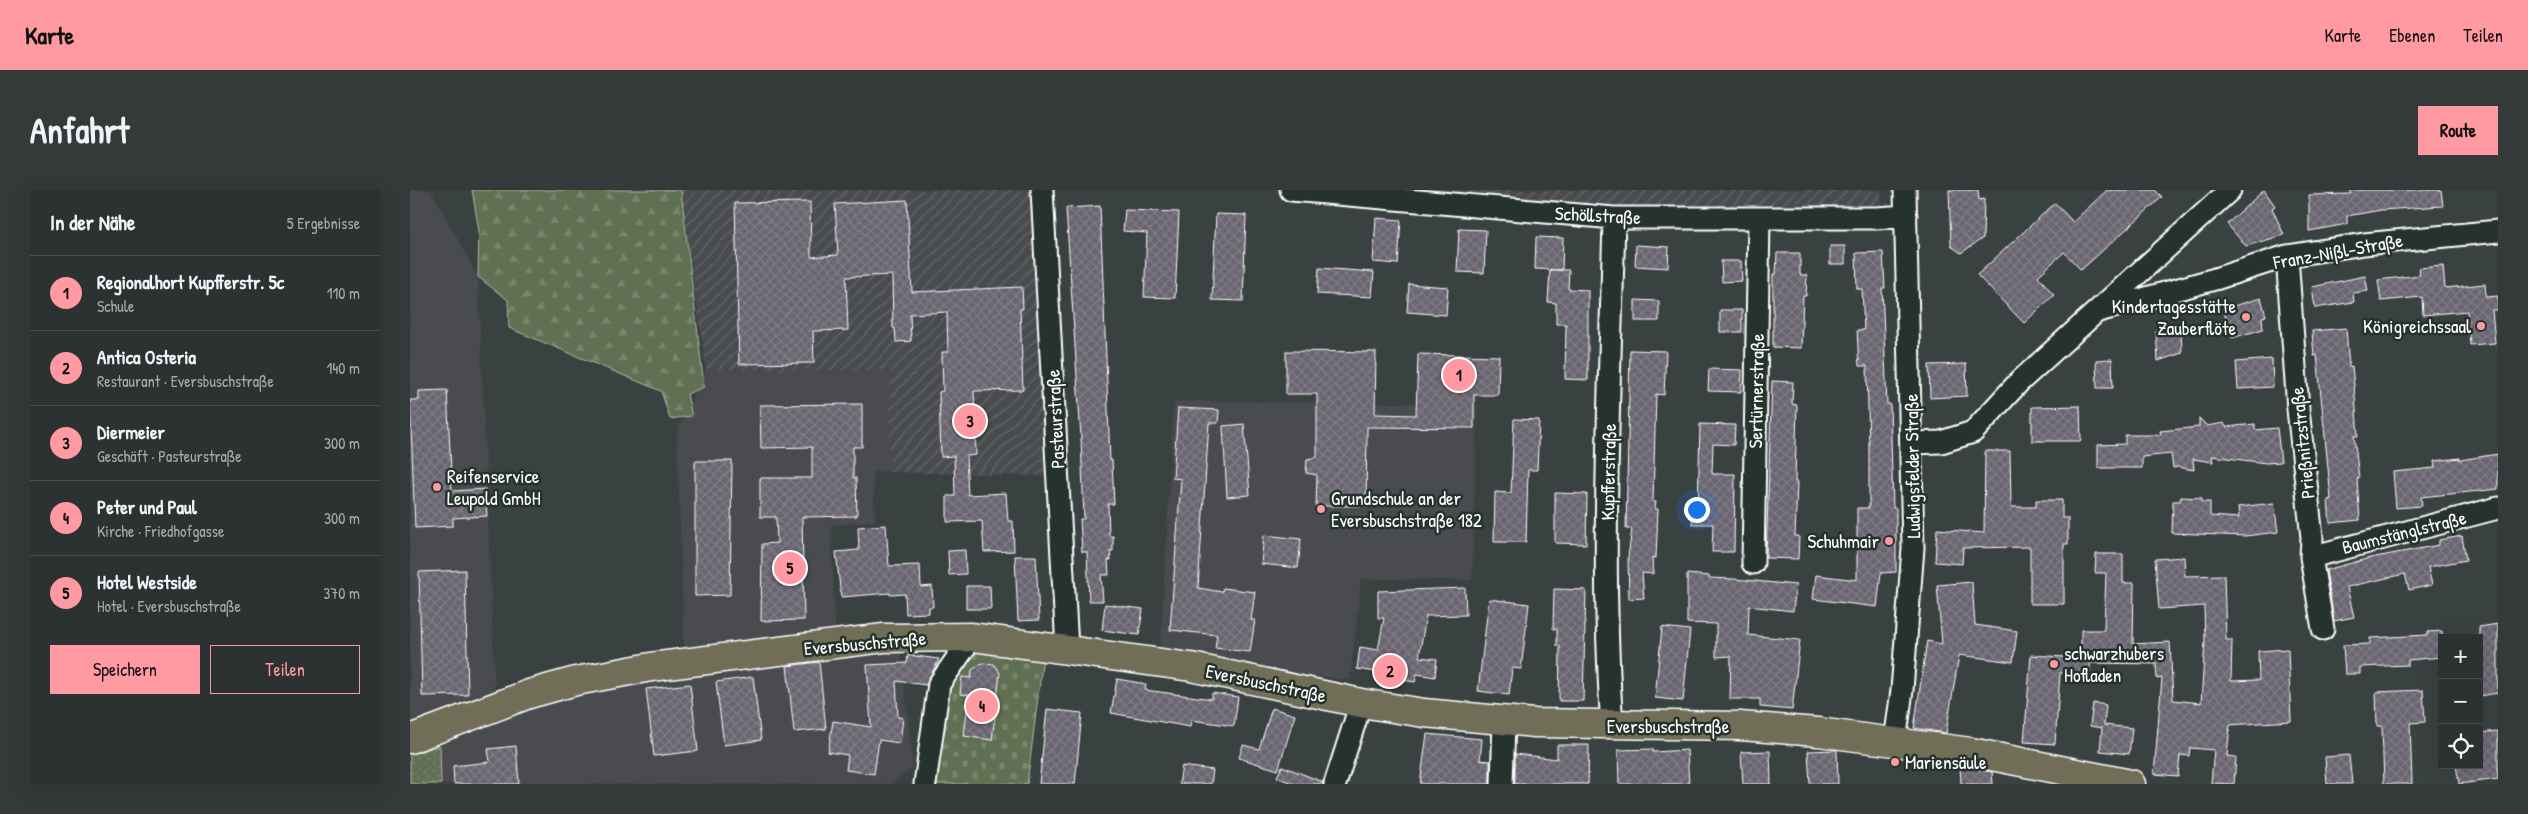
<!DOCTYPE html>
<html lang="de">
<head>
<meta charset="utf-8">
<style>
  :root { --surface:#2c3231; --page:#343a39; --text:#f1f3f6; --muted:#a6aaab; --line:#484d4d; --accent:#ff9aa2 }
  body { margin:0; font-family:"Patrick Hand",sans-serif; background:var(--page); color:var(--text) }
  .controls { position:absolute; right:15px; bottom:15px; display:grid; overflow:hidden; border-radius:0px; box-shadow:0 5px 20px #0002 }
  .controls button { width:45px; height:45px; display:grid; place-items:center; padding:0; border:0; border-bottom:1px solid var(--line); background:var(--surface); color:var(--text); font:25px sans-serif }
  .you { position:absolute; left:1286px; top:319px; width:18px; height:18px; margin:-12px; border:4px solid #fff; border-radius:50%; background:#1a73e8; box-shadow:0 0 0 8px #1a73e833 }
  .badge { display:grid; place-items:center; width:32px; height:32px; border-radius:50%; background:var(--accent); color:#111; font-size:16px; font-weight:700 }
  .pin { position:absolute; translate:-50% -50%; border:2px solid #fff; box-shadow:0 1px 5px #0006 }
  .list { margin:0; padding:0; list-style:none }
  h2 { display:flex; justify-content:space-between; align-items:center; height:65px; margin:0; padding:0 20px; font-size:21px }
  h2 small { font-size:16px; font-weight:400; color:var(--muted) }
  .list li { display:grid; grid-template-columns:32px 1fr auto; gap:15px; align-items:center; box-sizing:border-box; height:75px; padding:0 20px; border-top:1px solid var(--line) }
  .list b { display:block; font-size:19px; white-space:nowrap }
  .list p { margin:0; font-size:16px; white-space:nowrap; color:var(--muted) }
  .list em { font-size:16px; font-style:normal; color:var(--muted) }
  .actions { display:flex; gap:10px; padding:15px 20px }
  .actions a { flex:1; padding:11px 0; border:1px solid var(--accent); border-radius:0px; text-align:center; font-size:18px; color:var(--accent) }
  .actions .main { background:var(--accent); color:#111 }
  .icon { flex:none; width:28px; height:28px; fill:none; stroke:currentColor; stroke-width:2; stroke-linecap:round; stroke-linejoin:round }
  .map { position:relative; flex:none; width:2088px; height:594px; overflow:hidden; border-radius:0px }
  header { display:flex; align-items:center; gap:30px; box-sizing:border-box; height:70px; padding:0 25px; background:var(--accent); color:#111 }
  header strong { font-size:24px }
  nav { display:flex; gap:28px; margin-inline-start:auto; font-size:18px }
  .intro { display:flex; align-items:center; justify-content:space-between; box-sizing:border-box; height:120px; padding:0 30px }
  h1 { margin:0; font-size:35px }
  .button { padding:12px 22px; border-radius:0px; background:var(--accent); color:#111; font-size:18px; font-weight:700 }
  main { display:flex; gap:30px; padding:0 30px }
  aside { flex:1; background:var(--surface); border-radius:0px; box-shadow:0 5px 20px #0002 }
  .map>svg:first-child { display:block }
  .built { fill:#484c4f }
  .industrial { fill:url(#industrial-furrows) }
  .green { fill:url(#green-dots); stroke:#b0b8a8 }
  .forest { fill:url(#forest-firs); stroke:#b0b8a8 }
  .cemetery { fill:url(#cemetery-stones); stroke:#b0b8a8 }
  .building { fill:url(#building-cross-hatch); stroke:#fff }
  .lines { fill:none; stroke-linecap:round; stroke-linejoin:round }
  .minor-casing { stroke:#fff; stroke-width:25 }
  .major-casing { stroke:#fff; stroke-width:31 }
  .minor { stroke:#26332d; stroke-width:21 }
  .major { stroke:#716e59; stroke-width:28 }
  .poi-dot { fill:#ff9aa2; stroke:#26332d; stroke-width:2 }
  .labels { text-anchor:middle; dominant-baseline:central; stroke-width:5; stroke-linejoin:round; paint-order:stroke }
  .street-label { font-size:19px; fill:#fff; stroke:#26332d }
  .poi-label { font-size:19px; fill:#fff; stroke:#26332d; text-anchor:start }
</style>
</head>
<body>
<header>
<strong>Karte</strong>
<nav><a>Karte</a><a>Ebenen</a><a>Teilen</a></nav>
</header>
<div class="intro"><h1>Anfahrt</h1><a class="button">Route</a></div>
<main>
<aside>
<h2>In der Nähe<small>5 Ergebnisse</small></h2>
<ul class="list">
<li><span class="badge">1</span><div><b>Regionalhort Kupfferstr. 5c</b><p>Schule</p></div><em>110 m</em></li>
<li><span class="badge">2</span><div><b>Antica Osteria</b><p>Restaurant · Eversbuschstraße</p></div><em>140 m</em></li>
<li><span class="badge">3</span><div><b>Diermeier</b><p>Geschäft · Pasteurstraße</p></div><em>300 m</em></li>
<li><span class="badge">4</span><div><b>Peter und Paul</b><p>Kirche · Friedhofgasse</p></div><em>300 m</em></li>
<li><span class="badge">5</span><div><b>Hotel Westside</b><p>Hotel · Eversbuschstraße</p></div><em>370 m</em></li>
</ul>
<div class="actions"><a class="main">Speichern</a><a>Teilen</a></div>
</aside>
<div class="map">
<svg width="2088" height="594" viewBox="0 0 2088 594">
  <defs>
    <pattern id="industrial-furrows" width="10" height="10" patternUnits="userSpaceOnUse" patternTransform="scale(1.25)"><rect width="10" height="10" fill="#484c4f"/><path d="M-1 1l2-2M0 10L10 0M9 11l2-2" fill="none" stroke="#636769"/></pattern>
    <pattern id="green-dots" width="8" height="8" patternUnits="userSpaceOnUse" patternTransform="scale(1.25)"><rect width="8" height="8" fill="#617052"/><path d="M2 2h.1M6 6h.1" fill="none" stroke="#79856c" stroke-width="1.8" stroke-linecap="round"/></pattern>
    <pattern id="forest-firs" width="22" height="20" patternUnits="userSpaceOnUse" patternTransform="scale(1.25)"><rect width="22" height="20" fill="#617052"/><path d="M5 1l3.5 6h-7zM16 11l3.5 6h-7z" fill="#79856c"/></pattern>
    <pattern id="cemetery-stones" width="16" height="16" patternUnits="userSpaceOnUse" patternTransform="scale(1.25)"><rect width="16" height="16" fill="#617052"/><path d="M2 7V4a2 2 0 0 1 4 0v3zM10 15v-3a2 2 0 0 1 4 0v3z" fill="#79856c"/></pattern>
    <pattern id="building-cross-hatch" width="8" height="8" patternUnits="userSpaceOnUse" patternTransform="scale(1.25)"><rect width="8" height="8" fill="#696571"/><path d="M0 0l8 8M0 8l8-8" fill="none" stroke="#807c86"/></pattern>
  </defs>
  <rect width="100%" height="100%" fill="#3a4241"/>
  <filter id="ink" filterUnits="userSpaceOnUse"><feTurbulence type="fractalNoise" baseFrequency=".02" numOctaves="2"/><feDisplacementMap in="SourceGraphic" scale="10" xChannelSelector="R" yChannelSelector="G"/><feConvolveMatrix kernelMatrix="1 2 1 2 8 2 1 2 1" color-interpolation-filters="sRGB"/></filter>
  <g filter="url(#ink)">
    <!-- built -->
    <path class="built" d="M0,0H21L68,87L85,504H119L490,457L503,578L480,594H31L30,556L0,564Z
      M296,179L481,181L480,282L463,281L465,331L421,335L425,441L274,457L267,242Z
      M764,211L1067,214L1062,390L951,389L940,490L750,467Z"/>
    <!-- industrial -->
    <path class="industrial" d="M271,0H622L637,286L480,282V181L296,179Z
      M959,0H1471L1472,17L1204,22Z"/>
    <!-- green -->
    <path class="green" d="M30,556L31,594H0V564Z"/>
    <!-- forest -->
    <path class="forest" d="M62,0H271L294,197L277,204L282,226L260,229L251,201L99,138L98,110L68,87L69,41Z"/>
    <!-- cemetery -->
    <path class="cemetery" d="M568,460L633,468L617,594H522L537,491Z"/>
    <!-- building -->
    <path class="building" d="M1539,0H1568L1569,10L1574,9L1573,48L1551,63L1541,56Z
      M1697,0H1745L1752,7L1671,80L1654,62L1628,86L1644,105L1614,133L1567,85L1645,13L1663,32Z
      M1854,0L1865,16L1862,18L1874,45L1836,56L1817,34Z
      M1940,0H2031L2033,16L1971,20L1937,26V34L1899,41V5L1941,4Z
      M497,10L502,102L612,97L613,119H610L613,200L564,201L566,265L556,266L558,305L596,303L598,331H603L604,361L574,362L572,331L537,332V306H545L544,266L531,267L529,202L533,201L532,162H538L537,122L500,124L501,151L486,152L485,138H483L482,85L436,87L438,140L403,141L404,173L329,174L325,13L400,12L401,67L428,65L425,14Z
      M690,16L700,270H702L704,314H698L699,346H703V361H700L701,370H698L699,385H691L693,411H679L677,362H672L670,329H674L671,248L656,18Z
      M715,20L769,22L765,108L734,107L737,43L713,41Z
      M806,24L836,25L833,111L802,110Z
      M966,28L991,30L988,74L963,72Z
      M1049,39L1076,40L1074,83L1047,82Z
      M1126,47L1153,48L1152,80L1125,79Z
      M1226,55L1259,57L1258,78L1225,76Z
      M1420,56H1435V74H1420Z
      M1473,62L1475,98H1472L1477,214H1480L1483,318H1486V382L1471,383L1467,417L1403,409L1406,385L1447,390V318H1459V260L1457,176H1449L1447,140H1454L1452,99H1447L1446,63Z
      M1367,63H1390V85H1397L1396,106H1393L1391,158L1363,157V84H1366Z
      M1311,71H1331L1332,91L1312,92Z
      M2033,76L2035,98L2075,94L2076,107L2088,106V120H2082L2085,153L2060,155L2057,121L2013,125L2012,107L1971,111L1968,90L2010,85L2009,78Z
      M909,78L964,82L962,107L907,104Z
      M1140,80H1159L1158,99L1178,100V190L1155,189L1156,134H1146V113L1138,112Z
      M1955,86L1958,101L1943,103L1944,112L1905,118L1902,97Z
      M999,94L1038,97L1036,125L997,122Z
      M1851,108L1856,126L1852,127L1853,139L1822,148L1813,119Z
      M1225,110L1249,111V131H1225Z
      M1310,120H1332V142H1310Z
      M1771,138L1772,163L1748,171L1746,140Z
      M1936,138L1939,177L1942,176L1945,206L1948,246H1944L1949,288L1947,289L1950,330L1920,333L1918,310L1921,309L1907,165L1904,166L1902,141Z
      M1220,160L1256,161L1254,205L1246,204L1243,312H1246L1245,319H1248L1246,368L1242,367L1243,384L1232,383L1234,408L1219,409L1218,367L1222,339H1216Z
      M876,161L966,162L965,224L1006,225L1008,164L1089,166L1088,205H1064V238L957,237L956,316H906L907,285L896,283L897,269L907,267V204H876Z
      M1702,169L1703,198H1687L1686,170Z
      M1862,169L1863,197L1828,199L1826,172Z
      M1556,174L1557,206L1520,208L1519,175Z
      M1299,179L1332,180L1331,202L1298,201Z
      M1362,191L1383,192L1382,214L1387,215L1385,292H1387L1385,346H1389L1388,369L1356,368Z
      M37,200L42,301L75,299L77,326L43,328V336L5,338L0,210H9V201Z
      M452,214V257H443V288H446L447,326L392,327L394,430L351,431L352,354L367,353L366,327H350V288H402V257L351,258L350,215Z
      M1670,216L1671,251H1622V217Z
      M768,218L809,220L808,233H799L788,398L812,402L813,398L845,402L841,430H845L840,462L805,458L807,445L760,440L771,289L763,288Z
      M1789,228L1797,236L1814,233L1816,237L1845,234V240L1867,238L1871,272L1856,273L1802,266L1803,272L1783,269L1784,280L1768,277L1763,278L1761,264L1732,267V278H1688V255L1715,254V245H1751L1750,241L1789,237Z
      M1104,229L1129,230L1127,280H1118L1116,352H1084L1085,302L1101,303Z
      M834,234L840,305L817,307L813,236Z
      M1290,234L1325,235L1324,255L1303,254L1302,284H1325L1324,362H1302L1303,334H1282L1283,321H1288Z
      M1575,261H1600L1601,317H1626V310H1652V328H1658V354H1654V414H1620V357L1553,358L1552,374L1525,372L1527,339L1574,343Z
      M2088,264V299L2011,307L2012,316L1986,318L1983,282L2025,278L2024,271L2050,268V270Z
      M285,271H322L320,405L285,406Z
      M1145,303L1177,304L1176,354L1145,353Z
      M1771,307L1792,308V312H1800V326L1829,328L1828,317L1864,313L1868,342L1835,346L1762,343L1763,311H1770Z
      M476,335L479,376L510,375L511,397L522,396L523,417H519V423L496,424L495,404L480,405V403L431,407L426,362L449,360L448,337Z
      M854,345L891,349L888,378L851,374Z
      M2052,346L2056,370L2018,377L2022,395L1999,400L1995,384L1937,397L1944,427L1924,431L1916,380L1960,368L2029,355V350Z
      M555,360L556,384L539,385L538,361Z
      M1686,364H1713V393H1724L1723,454L1760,452L1763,510L1791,513L1795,451L1794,416L1749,419L1745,369L1774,367L1775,386L1814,385L1816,450H1822L1821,491L1849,490L1848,461L1878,459L1881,531L1820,535L1817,566L1826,567L1824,594L1801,593L1804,560L1780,558L1779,566L1770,565L1768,586L1744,584L1752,488L1747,489L1746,474L1680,473V483H1650L1645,554L1614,552L1621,465L1671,468V440H1694L1696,383H1685Z
      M605,366H626L629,430L608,431Z
      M55,380L58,505L12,506L9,382Z
      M1277,384L1299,386V388L1324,389L1386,395L1383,421L1339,416L1338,445L1390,450L1382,520L1350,517V509H1320L1321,466L1306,467V434L1277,433Z
      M1562,392L1565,435L1607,441L1603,472L1549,465L1536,543L1504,538L1517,451L1532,454L1527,395Z
      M556,396H580L581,419H556Z
      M1055,398L1056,425L1016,426L1009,467L1027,469L1025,487L1007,484L1005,492L972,487V483L947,479L950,457L968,460L974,428H968V401Z
      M1144,399L1176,400L1173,511H1149L1150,456H1147V439H1143Z
      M1079,409L1119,414L1111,479L1102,478L1099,505L1068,501Z
      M695,414L733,419L729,445L692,440Z
      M2088,434V503L2069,506V437Z
      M1252,437L1280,440L1273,511L1245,508Z
      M2032,441V467L1998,470V475L1950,477V484H1935L1933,455L1960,454V448L2018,445V442Z
      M498,465L529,469L516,495L486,491L488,527L493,528L490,553L469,550L464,584L436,580L438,565L418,562L423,531L461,537L457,475L497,473Z
      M409,472L416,539L384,542L377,476Z
      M572,473L584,474L590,483L582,550L554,546L559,505L550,504L552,487L561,488L562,480Z
      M343,487L351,550L314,555L306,492Z
      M707,489L736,494L735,500L802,509V503L828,507L824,536L781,530L780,537L701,523Z
      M280,494L288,561L244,566L236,499Z
      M2013,500L2015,532L2000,533L2002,594H1974L1972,536H1967L1966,502Z
      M1683,513L1696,515L1694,535L1722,538L1719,564L1690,561L1692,538L1680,536Z
      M862,518L885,525L868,580L829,568L833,555L849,559Z
      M637,519L672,523L665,594H629Z
      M2088,541V589L2049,594L2046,575H2069V543Z
      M1017,544L1072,549L1070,570L1080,571V594H1010Z
      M1147,555H1179L1178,594H1105V564L1147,569Z
      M106,556L109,594H44L43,576L80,572L78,559Z
      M1243,559V562L1277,560L1279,594H1209L1208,560Z
      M1427,560L1428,594H1400L1398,561Z
      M1360,561L1361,594H1333L1331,562Z
      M1939,565L1942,594H1917L1915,567Z
      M772,576L803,580L801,594H769Z
      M872,576L913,592V594H884L867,587Z
      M1550,576L1582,582L1583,594H1551Z"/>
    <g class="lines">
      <defs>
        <path id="minor" d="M632,0L657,459
          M881,0L1204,28H1467L1496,26
          M1877,66L1888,219L1902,348L1901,367L1913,439
          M1689,121L1805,89L1877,66L1954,54L2088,41
          M1502,253L1531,252L1563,242L1609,192L1820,0
          M1901,367L2088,318
          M1343,373L1349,29
          M1202,536C1190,367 1200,197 1204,28
          M1485,552L1492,500L1503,358L1495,0
          M515,594L529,494L562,447
          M925,594L951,513
          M1092,594L1094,531"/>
        <path id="major" d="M0,549L119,504L166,491L241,477L474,448L562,447L781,477L951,513L1014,523L1125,533L1330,536L1408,542L1561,562L1721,594"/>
      </defs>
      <!-- minor casing -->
      <use href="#minor" class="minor-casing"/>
      <!-- major casing -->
      <use href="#major" class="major-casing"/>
      <!-- minor -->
      <use href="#minor" class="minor"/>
      <!-- major -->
      <use href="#major" class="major"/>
    </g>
  </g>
  <!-- markers -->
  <g class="poi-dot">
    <circle cx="1836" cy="127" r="5"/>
    <circle cx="2071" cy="136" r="5"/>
    <circle cx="27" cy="297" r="5"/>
    <circle cx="911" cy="319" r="5"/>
    <circle cx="1479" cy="351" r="5"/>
    <circle cx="1644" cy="474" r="5"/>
    <circle cx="1485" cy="572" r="5"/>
  </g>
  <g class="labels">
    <!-- street labels -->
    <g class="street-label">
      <text transform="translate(1188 25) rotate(3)">Schöllstraße</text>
      <text transform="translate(1928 61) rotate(-10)">Franz-Nißl-Straße</text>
      <text transform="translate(1346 201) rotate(-89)">Sertürnerstraße</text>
      <text transform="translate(645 229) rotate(-93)">Pasteurstraße</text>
      <text transform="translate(1892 253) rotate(-96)">Prießnitzstraße</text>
      <text transform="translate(1502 276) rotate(-91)">Ludwigsfelder Straße</text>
      <text transform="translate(1198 282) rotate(-89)">Kupfferstraße</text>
      <text transform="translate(1994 342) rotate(-14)">Baumstänglstraße</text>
      <text transform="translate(455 453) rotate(-5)">Eversbuschstraße</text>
      <text transform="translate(856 493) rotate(12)">Eversbuschstraße</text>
      <text x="1258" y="536">Eversbuschstraße</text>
    </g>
    <!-- poi labels -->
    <g class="poi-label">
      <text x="1826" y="116" text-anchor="end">Kindertagesstätte<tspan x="1826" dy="22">Zauberflöte</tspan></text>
      <text x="2061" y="136" text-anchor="end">Königreichssaal</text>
      <text x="37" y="286">Reifenservice<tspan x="37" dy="22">Leupold GmbH</tspan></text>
      <text x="921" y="308">Grundschule an der<tspan x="921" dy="22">Eversbuschstraße 182</tspan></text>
      <text x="1469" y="351" text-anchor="end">Schuhmair</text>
      <text x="1654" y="463">schwarzhubers<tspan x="1654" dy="22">Hofladen</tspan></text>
      <text x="1495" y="572">Mariensäule</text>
    </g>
  </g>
</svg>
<div class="controls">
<button>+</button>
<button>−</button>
<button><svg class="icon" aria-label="locate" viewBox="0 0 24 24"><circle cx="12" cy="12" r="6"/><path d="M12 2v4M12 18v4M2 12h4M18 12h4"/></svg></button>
</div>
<div class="you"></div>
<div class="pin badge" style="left:1049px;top:185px">1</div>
<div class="pin badge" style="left:980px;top:481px">2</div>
<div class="pin badge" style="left:560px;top:231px">3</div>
<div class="pin badge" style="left:572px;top:516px">4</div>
<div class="pin badge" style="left:380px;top:378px">5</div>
</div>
</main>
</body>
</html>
